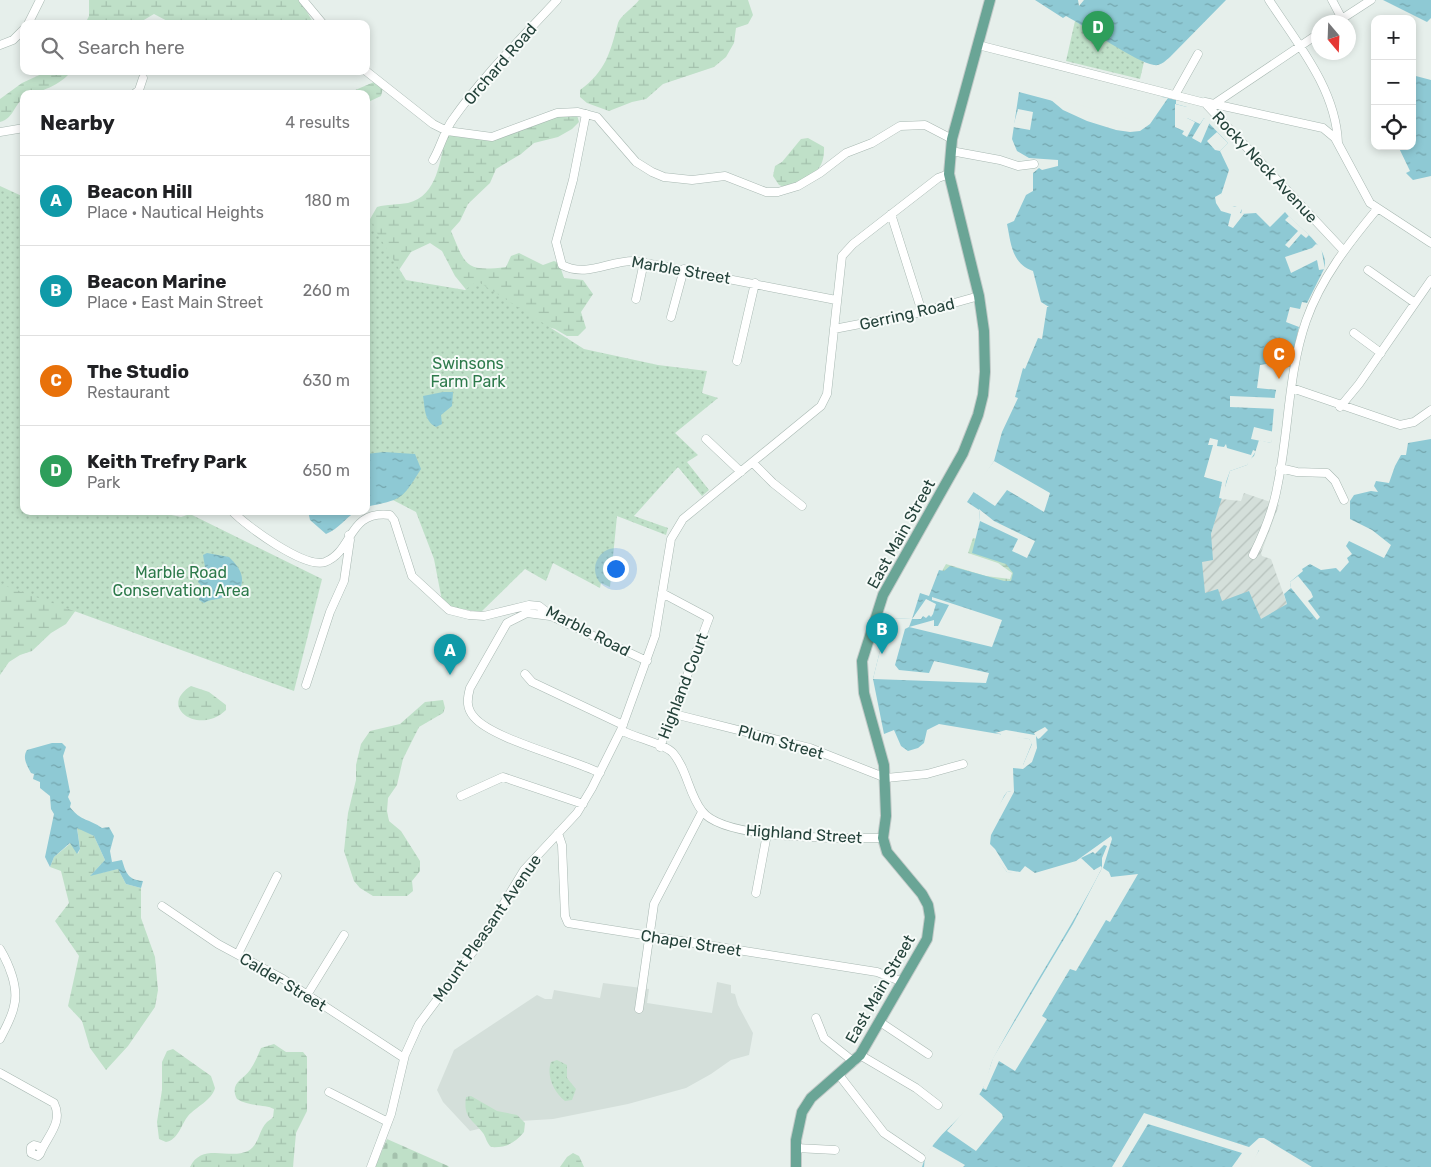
<!DOCTYPE html>
<html lang="en">
<head>
<meta charset="utf-8">
<style>
  :root { --surface:#fff; --page:#f6f6f6; --text:#202124; --muted:#757577; --line:#e0e0e0; --accent:#7c3aed }
  body { margin:0; font-family:Rubik,sans-serif; background:var(--page); color:var(--text) }
  .controls { position:absolute; right:15px; top:15px; display:grid; overflow:hidden; border-radius:10px; box-shadow:0 2px 8px #0003 }
  .controls button { width:45px; height:45px; display:grid; place-items:center; padding:0; border:0; border-bottom:1px solid var(--line); background:var(--surface); color:var(--text); font:25px sans-serif }
  .compass { position:absolute; left:1311px; top:15px; width:45px; height:45px; border-radius:50%; background:var(--surface); box-shadow:0 2px 8px #0003; rotate:161deg }
  .you { position:absolute; left:615px; top:568px; width:18px; height:18px; margin:-12px; border:4px solid #fff; border-radius:50%; background:#1a73e8; box-shadow:0 0 0 8px #1a73e833 }
  .badge { display:grid; place-items:center; width:32px; height:32px; border-radius:50%; background:var(--accent); color:#fff; font-size:16px; font-weight:700 }
  .pin { position:absolute; translate:-50% -41px; filter:drop-shadow(0 1px 2px #0008) }
  .pin::after { content:''; position:absolute; top:26px; width:18px; height:15px; background:inherit; clip-path:polygon(0 0,100% 0,50% 100%) }
  .list { margin:0; padding:0; list-style:none }
  h2 { display:flex; justify-content:space-between; align-items:center; height:65px; margin:0; padding:0 20px; font-size:21px }
  h2 small { font-size:16px; font-weight:400; color:var(--muted) }
  .list li { display:grid; grid-template-columns:32px 1fr auto; gap:15px; align-items:center; box-sizing:border-box; height:90px; padding:0 20px; border-top:1px solid var(--line) }
  .list b { display:block; font-size:19px; white-space:nowrap }
  .list p { margin:0; font-size:16px; white-space:nowrap; color:var(--muted) }
  .list em { font-size:16px; font-style:normal; color:var(--muted) }
  .icon { flex:none; width:28px; height:28px; fill:none; stroke:currentColor; stroke-width:2; stroke-linecap:round; stroke-linejoin:round }
  .map { position:relative; flex:none; width:1431px; height:1167px; overflow:hidden }
  .search { position:absolute; background:var(--surface); box-shadow:0 2px 8px #0003; left:20px; top:20px; width:350px; height:55px; display:flex; align-items:center; gap:12px; box-sizing:border-box; padding:0 18px; border-radius:10px; color:var(--muted); font-size:19px }
  .panel { position:absolute; background:var(--surface); box-shadow:0 2px 8px #0003; left:20px; top:90px; width:350px; height:425px; border-radius:10px }
  .map>svg:first-child { display:block }
  .built { fill:#d4dfda }
  .industrial { fill:url(#industrial-furrows) }
  .wetland { fill:url(#wetland-marsh) }
  .cemetery { fill:url(#cemetery-stones) }
  .park { fill:url(#park-dots) }
  .water { fill:url(#water-ripples) }
  .pier { fill:#e6efeb }
  .lines { fill:none; stroke-linecap:round; stroke-linejoin:round }
  .minor-casing { stroke:#a8b8b2; stroke-width:9 }
  .major-casing { stroke:#c2cac8; stroke-width:12 }
  .minor { stroke:#fff; stroke-width:8 }
  .major { stroke:#6aa596; stroke-width:10 }
  .labels { text-anchor:middle; dominant-baseline:central; stroke-width:4; stroke-linejoin:round; paint-order:stroke }
  .street-label { font-size:16px; fill:#24423a; stroke:#f7fbf9 }
  .park-label { font-size:16px; fill:#2d7a4b; stroke:#f7fbf9 }
</style>
</head>
<body>
<div class="map">
<svg width="1431" height="1167" viewBox="0 0 1431 1167">
  <defs>
    <pattern id="industrial-furrows" width="10" height="10" patternUnits="userSpaceOnUse" patternTransform="scale(1.25)"><rect width="10" height="10" fill="#d4dfda"/><path d="M-1 1l2-2M0 10L10 0M9 11l2-2" fill="none" stroke="#b6c1bc"/></pattern>
    <pattern id="wetland-marsh" width="20" height="14" patternUnits="userSpaceOnUse" patternTransform="scale(1.25)"><rect width="20" height="14" fill="#bfe0c8"/><path d="M1 5h8M5 5V1M11 12h8M15 12V8" fill="none" stroke="#a4c1ad"/></pattern>
    <pattern id="cemetery-stones" width="16" height="16" patternUnits="userSpaceOnUse" patternTransform="scale(1.25)"><rect width="16" height="16" fill="#bfe0c8"/><path d="M2 7V4a2 2 0 0 1 4 0v3zM10 15v-3a2 2 0 0 1 4 0v3z" fill="#a4c1ad"/></pattern>
    <pattern id="park-dots" width="8" height="8" patternUnits="userSpaceOnUse" patternTransform="scale(1.25)"><rect width="8" height="8" fill="#bfe0c8"/><path d="M2 2h.1M6 6h.1" fill="none" stroke="#a4c1ad" stroke-width="1.8" stroke-linecap="round"/></pattern>
    <pattern id="water-ripples" width="26" height="14" patternUnits="userSpaceOnUse" patternTransform="scale(1.25)"><rect width="26" height="14" fill="#8ec9d4"/><path d="M2 4q2-2 4 0t4 0M15 11q2-2 4 0t4 0" fill="none" stroke="#74a5ad"/></pattern>
  </defs>
  <rect width="100%" height="100%" fill="#e6efeb"/>
  <!-- built -->
  <path class="built" d="M717,982L731,985V993L735,994L738,1005L753,1033L749,1055L731,1060L711,1074L686,1088L628,1104L553,1119L506,1122L470,1131L443,1102L437,1090L454,1050L537,995L545,999H552L554,990L600,998L603,983L649,989L647,1003L712,1013Z"/>
  <!-- industrial -->
  <path class="industrial" d="M1244,493L1279,505L1261,553L1262,556L1271,559L1291,615L1275,630L1214,605L1179,570L1211,534L1221,499L1241,501Z"/>
  <!-- wetland -->
  <path class="wetland" d="M89,0H300L314,24H173L154,14L137,24H85L89,16Z
    M639,0H748L753,15L748,24L736,28L734,43L726,57L714,67L663,84L646,99L632,102L609,111L587,103L580,97V90C606,71 610,53 618,23C620,16 634,7 639,0Z
    M48,71H71C63,84 38,94 24,94V98C13,106 14,118 0,122V99L22,83Z
    M374,82L383,88L381,96L366,103V94H346Z
    M557,115H577L579,122L572,129L558,137L534,143L521,154L496,169L490,183L468,204L460,221L451,231C466,266 465,272 506,267L511,256L519,253L543,265L554,261L559,263L564,278L583,280L593,294L581,312L586,328L578,336H567L555,329L481,308L455,276L442,251L430,243L411,252L399,270L425,319L366,226L377,207C387,204 397,205 408,203C438,196 440,159 446,135L490,140Z
    M808,138L824,147C825,167 815,175 798,182C791,185 786,188 779,185L773,176L775,166L782,162L801,139Z
    M0,434L11,495L76,610L66,624L51,633L32,651L20,655L9,662L0,675Z
    M973,538L982,540L1014,564L1012,587L942,571L946,564L986,576L1010,579L1012,573L998,563L968,553Z
    M191,686L209,692L226,705V710C199,736 157,707 191,686Z
    M443,700L445,708L443,713L419,727L403,759L397,785L388,798L387,811L389,821L401,831L420,861V871L412,881L413,891L407,896H373L360,888L354,881L344,851L348,813L356,780V765L361,744L370,731L400,724L425,702Z
    M77,827L94,836L105,860L91,875L118,869L126,884L141,888V918L155,957L158,990L155,1007L128,1046L106,1070L90,1048L82,1021L68,1006L79,956L55,921L69,903L61,871L50,867L54,857L71,843L78,854L80,849Z
    M274,1044L286,1052H303L307,1057V1111L296,1133L293,1167H190C202,1142 229,1160 248,1151C260,1144 258,1131 267,1122C269,1120 272,1119 273,1117L274,1109C266,1104 250,1107 237,1099C229,1083 243,1080 250,1070C255,1063 258,1055 261,1048Z
    M173,1049L211,1076L215,1088C212,1100 196,1107 188,1116C181,1125 178,1140 166,1142L159,1139L157,1122L162,1090V1062L167,1051Z
    M471,1096L497,1111L517,1115L525,1123L524,1132C515,1143 506,1148 491,1147C486,1142 486,1137 483,1133C472,1119 463,1118 466,1097Z
    M573,1153L579,1156L584,1167H560L567,1157Z"/>
  <!-- cemetery -->
  <path class="cemetery" d="M387,1139L448,1166L449,1167H375Z"/>
  <!-- park -->
  <path class="park" d="M1075,21L1144,62L1140,79L1066,61Z
    M0,186L24,197V511H152L181,517L190,514L322,579L294,691L0,584Z
    M366,215L406,280L465,290L477,281L584,349L658,365L707,371L702,393L718,398L675,433L698,455L687,462L709,490L702,496L678,467L634,516L668,528L666,535L617,516L610,587L601,583L600,588L553,563L546,581L525,569L481,612L443,606L434,559L416,512L366,486Z
    M557,1060L567,1065V1078L576,1089L572,1100L565,1101C554,1092 546,1076 551,1062Z"/>
  <!-- water -->
  <path class="water" d="M1035,0H1078L1079,6L1084,0H1226L1170,57C1165,61 1161,66 1154,65C1135,62 1085,26 1066,16L1063,18Z
    M1383,0H1431V18L1427,22Z
    M1412,75L1431,80V176L1413,180L1406,173L1410,171L1398,146H1412Z
    M1019,92L1136,123L1163,97L1176,100V104L1187,107V118L1200,124L1204,118L1228,143L1220,151L1229,170L1221,195L1217,197L1226,209L1234,206L1242,209L1241,214L1256,213L1270,227L1285,212C1297,227 1331,247 1324,269L1307,303L1302,302L1300,309L1290,307L1286,322L1299,327L1290,367H1281L1275,395L1271,443L1259,440L1254,456L1249,460L1247,465L1230,471L1211,534L1213,560L1202,562L1205,593L1218,589L1222,601L1249,591L1261,619L1287,604L1284,594L1291,588L1290,582L1303,571L1302,569L1310,564L1321,570L1336,568L1340,572L1349,562L1347,558L1352,554L1346,546L1349,541L1384,558L1391,545L1372,530L1350,519V501L1354,495L1371,491L1378,492L1374,486L1376,481L1389,483L1395,466L1401,455H1406L1408,443L1431,439V1167H1295L1261,1147L1249,1167H922C932,1133 969,1117 984,1086C989,1077 989,1066 994,1057C1028,993 1069,932 1102,868L1101,866L1094,870L1081,858L1077,863L1035,874L1026,870L1021,873L1007,872L988,846L990,826L1004,796L1007,792L1011,791V765H1023L1032,743L1029,739L939,724L927,730L924,743L918,748L908,751L901,746L894,730L884,734L873,679L888,618L912,619L920,593L929,596L939,570L944,571L950,566L1004,581H1011L1013,573L1006,564L972,553L980,521L979,510L967,502L994,461L1002,432L1018,398L1015,397L1023,368L1025,369L1038,338L1042,339L1047,307H1049L1041,302L1033,271C1012,264 1011,244 1007,224L1014,221L1026,195L1033,191V173L1039,168L1042,170L1058,166V160L1029,158L1017,151L1012,139Z
    M443,392H453L452,406L441,415L442,424L436,427C424,421 425,408 423,396Z
    M384,452L415,454L421,469C401,501 402,499 366,507V454Z
    M308,511H357C345,518 339,529 326,534L310,520Z
    M207,553L229,557C237,565 245,574 241,586C234,589 230,593 223,597C216,601 212,598 204,603L199,600L200,593L204,588L198,582L205,567L203,555Z
    M52,743H62L66,747L63,756L70,792L68,797L71,803L70,807C80,821 90,819 102,828L109,827L114,836L110,851L112,862L122,860C126,873 128,880 143,881L141,888L126,884L118,869L90,876L105,860L94,836L77,828L80,849L77,854L70,843L54,857L50,867L45,857L54,814L51,809L50,796L40,788V782L33,779L34,774L31,773C27,765 22,758 27,750Z"/>
  <!-- pier -->
  <path class="pier" d="M1052,97L1136,121L1161,97L1168,98L1150,124L1140,131L1130,132L1116,130L1087,121L1063,110L1051,100Z
    M1175,104L1187,107V118L1195,122L1187,137L1182,134L1184,131L1175,127Z
    M1018,109L1033,112L1030,130L1013,127Z
    M1204,118L1210,122L1201,143L1192,138Z
    M1217,132L1228,143L1220,151L1215,150L1207,141Z
    M1222,193L1220,200L1226,207L1232,206L1237,207L1238,205L1243,207L1240,213L1244,214L1233,228L1228,226L1231,214L1221,211L1216,203L1215,197Z
    M1289,216L1309,235L1306,238L1301,234L1289,248L1285,245L1298,231L1285,220Z
    M1316,244L1321,247L1325,269L1319,270L1317,260L1291,273L1285,257L1312,248Z
    M1266,364L1290,367V370L1283,369L1278,390L1257,388L1260,365Z
    M1230,396L1275,398V409L1230,407Z
    M1254,427L1274,432L1271,443L1251,439Z
    M1210,438L1218,440L1217,446L1224,447L1226,444L1227,448L1251,455L1253,450L1256,451L1247,465L1230,471L1226,482L1224,499L1219,498L1222,482L1204,477L1213,445H1208Z
    M994,461L1050,493L1044,512L1007,490L995,506L972,491Z
    M979,509L994,521L1035,541L1027,558L1012,551L1018,539L980,521Z
    M1298,576L1311,592L1313,597L1308,601L1320,617L1317,620L1291,588L1290,582Z
    M932,597L1002,620L992,647L909,627L905,629L895,665L899,670L929,673L934,661L989,673L986,683L873,679L888,618L912,619L926,599L936,604L933,614L931,617L929,615L926,618L923,616L921,619H912L909,627L934,620V626H938L949,605L932,600Z
    M1045,727L1048,730L1040,738L1038,739L1036,736L1037,748L1032,762L1023,769L1013,768L1014,792L991,835L990,844L995,849L1008,870L1020,872L1025,866L1035,873L1076,861L1111,836L1112,839L1103,868L1109,872L1111,877L1138,874L1110,922L1106,920L1076,971L1070,969L1042,1016L1047,1019L1015,1071L999,1061L986,1090L983,1088L993,1058L1073,924L1102,868V858L1107,846L1104,845L1095,854L1093,852L1081,858L1079,864L1036,876L1026,873L1023,875L1007,872L985,844L986,834L993,815L1007,792L1011,791V765H1023L1032,744L1029,739L1001,736V734L995,733L1006,730L1035,735L1034,733Z
    M979,1094L1002,1114L1003,1118L976,1151L947,1131Z
    M1144,1113L1249,1147L1259,1138H1264L1312,1167H1291L1259,1150L1251,1167H1232L1242,1153L1148,1124L1122,1167H1112Z
    M932,1146L965,1165L963,1167H924L925,1156Z"/>
  <g class="lines">
    <defs>
      <path id="minor" d="M303,0L323,24
        M1269,0C1297,43 1336,89 1338,143
        M1332,0L1342,19
        M1337,22L1371,0
        M28,24L40,0
        M0,45L13,40L24,29
        M978,45L1205,103L1343,250
        M366,71L433,124L447,131L492,137L557,113L578,112L597,117L636,162L652,172L664,177L692,180L725,176L766,192H778L798,186L820,173L846,153L872,143L900,126L925,125L952,139
        M134,94L139,90L143,78
        M1175,95L1198,54
        M1205,102L1323,128L1335,138L1370,203L1431,243
        M1214,104L1318,34
        M586,114L573,180L556,242L562,265C587,278 610,260 635,261L836,300
        M0,132L24,128
        M951,151L1000,160L1018,166L1034,164
        M433,160C441,147 444,131 453,119C483,76 521,39 557,0
        M891,214L922,312
        M1368,270L1415,303
        M636,299L644,262
        M671,317L684,269
        M834,329L922,312L979,296
        M1354,333L1381,353
        M737,361L755,283
        M1292,388L1400,425L1414,422L1431,410
        M1340,407L1359,384L1431,280
        M706,439L741,472
        M753,463L773,483L802,506
        M1280,468L1297,472L1327,473L1335,481L1344,500
        M232,511C246,526 305,569 325,562C354,551 347,510 390,515L394,520L412,576L449,610L469,615L484,616L529,605L539,606L553,617L647,661
        M1253,555C1264,533 1274,507 1278,483C1289,430 1288,373 1306,321C1321,278 1349,243 1377,209
        M550,616L527,613L507,623L470,688C467,699 466,708 474,717C492,739 570,758 600,773
        M525,674L532,682L623,725
        M306,685L330,612L344,581L350,540L349,535
        M674,714L810,748L886,778L927,774L963,764
        M621,730C634,738 664,743 673,753C687,769 689,795 702,811C724,841 845,838 883,838
        M660,747L709,618L662,593
        M461,796L503,777L583,804
        M558,833L562,845L565,916L568,923L877,972L903,982
        M756,893L767,834
        M162,906L218,944L283,979L404,1058
        M0,949C9,964 19,988 14,1006C12,1017 5,1029 0,1039
        M238,954L277,876
        M307,995L344,935
        M639,1009L654,904L702,812
        M816,1018L824,1038L854,1062
        M880,1022L928,1054
        M860,1055L916,1088L938,1105
        M0,1073L54,1103C64,1123 46,1137 40,1154L38,1156L31,1153V1147L34,1145L41,1147
        M839,1075L884,1133L921,1158
        M329,1092L388,1122
        M796,1148L835,1150
        M371,1167L391,1114L405,1055L419,1024L483,938L524,870L577,813L592,788L621,730L655,636L671,539L683,519L821,406L827,394L842,256L853,244L938,178L949,174"/>
      <path id="major" d="M796,1167V1140L802,1112L811,1098L860,1055L927,939L930,917L928,905L922,894L887,852L883,838L886,816L884,765L864,693L862,661L883,595L963,453L978,415L983,395L985,372L984,331L979,296L949,174L952,139L990,0"/>
    </defs>
    <!-- minor casing -->
    <use href="#minor" class="minor-casing"/>
    <!-- major casing -->
    <use href="#major" class="major-casing"/>
    <!-- minor -->
    <use href="#minor" class="minor"/>
    <!-- major -->
    <use href="#major" class="major"/>
  </g>
  <g class="labels">
    <!-- street labels -->
    <g class="street-label">
      <text transform="translate(500 64) rotate(-49)">Orchard Road</text>
      <text transform="translate(1265 167) rotate(47)">Rocky Neck Avenue</text>
      <text transform="translate(681 270) rotate(10)">Marble Street</text>
      <text transform="translate(907 314) rotate(-13)">Gerring Road</text>
      <text transform="translate(901 534) rotate(-61)">East Main Street</text>
      <text transform="translate(588 631) rotate(27)">Marble Road</text>
      <text transform="translate(683 686) rotate(-69)">Highland Court</text>
      <text transform="translate(781 742) rotate(16)">Plum Street</text>
      <text transform="translate(804 834) rotate(4)">Highland Street</text>
      <text transform="translate(487 928) rotate(-55)">Mount Pleasant Avenue</text>
      <text transform="translate(691 943) rotate(9)">Chapel Street</text>
      <text transform="translate(283 982) rotate(31)">Calder Street</text>
      <text transform="translate(880 989) rotate(-60)">East Main Street</text>
    </g>
    <!-- park labels -->
    <g class="park-label">
      <text x="468" y="363">Swinsons<tspan x="468" dy="18">Farm Park</tspan></text>
      <text x="181" y="572">Marble Road<tspan x="181" dy="18">Conservation Area</tspan></text>
    </g>
  </g>
</svg>
<div class="controls">
<button>+</button>
<button>−</button>
<button><svg class="icon" aria-label="locate" viewBox="0 0 24 24"><circle cx="12" cy="12" r="6"/><path d="M12 2v4M12 18v4M2 12h4M18 12h4"/></svg></button>
</div>
<svg class="compass" viewBox="-18 -18 36 36"><path d="M0-13l5 13h-10z" fill="#e53935"/><path d="M0 13l5-13h-10z" fill="#757577"/></svg>
<div class="you"></div>
<div class="pin badge" style="left:450px;top:675px;background:#0f9aa8">A</div>
<div class="pin badge" style="left:882px;top:654px;background:#0f9aa8">B</div>
<div class="pin badge" style="left:1279px;top:379px;background:#e8710a">C</div>
<div class="pin badge" style="left:1098px;top:52px;background:#2e9e5b">D</div>
<div class="search"><svg class="icon" aria-label="search" viewBox="0 0 24 24"><circle cx="10" cy="10" r="6"/><path d="M15 15l6 6"/></svg>Search here</div>
<section class="panel">
<h2>Nearby<small>4 results</small></h2>
<ul class="list">
<li><span class="badge" style="background:#0f9aa8">A</span><div><b>Beacon Hill</b><p>Place · Nautical Heights</p></div><em>180 m</em></li>
<li><span class="badge" style="background:#0f9aa8">B</span><div><b>Beacon Marine</b><p>Place · East Main Street</p></div><em>260 m</em></li>
<li><span class="badge" style="background:#e8710a">C</span><div><b>The Studio</b><p>Restaurant</p></div><em>630 m</em></li>
<li><span class="badge" style="background:#2e9e5b">D</span><div><b>Keith Trefry Park</b><p>Park</p></div><em>650 m</em></li>
</ul>
</section>
</div>
</body>
</html>
